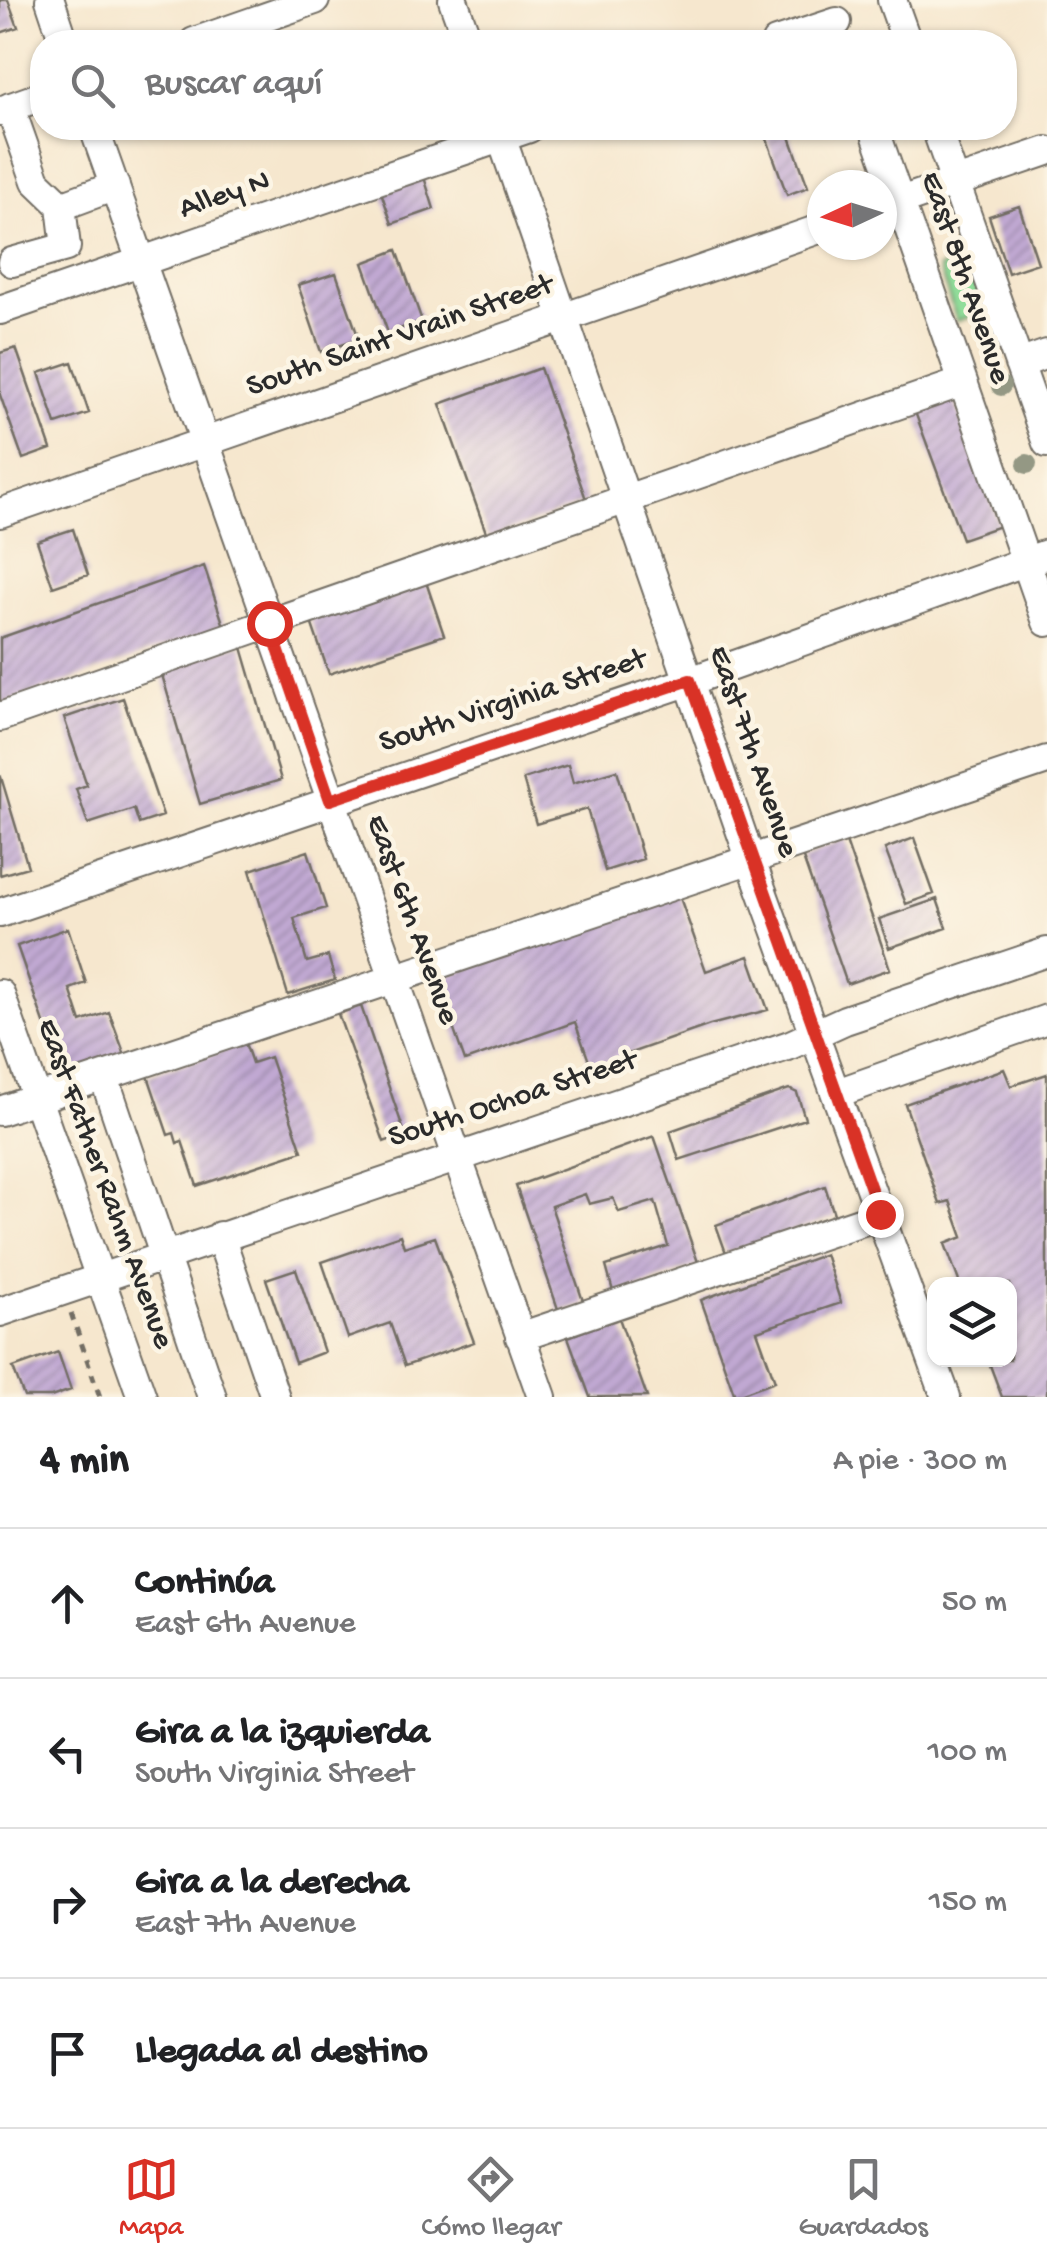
<!DOCTYPE html>
<html lang="es">
<head>
<meta charset="utf-8">
<style>
  :root { --surface:#fff; --page:#f6f6f6; --text:#202124; --muted:#757577; --line:#e0e0e0; --accent:#d93025 }
  body { margin:0; font-family:"Gochi Hand",sans-serif; background:var(--page); color:var(--text) }
  .controls { position:absolute; right:30px; bottom:30px; display:grid; overflow:hidden; border-radius:20px; box-shadow:0 2px 8px #0004 }
  .controls button { width:90px; height:90px; display:grid; place-items:center; padding:0; border:0; border-bottom:2px solid var(--line); background:var(--surface); color:var(--text); font:50px sans-serif }
  .compass { position:absolute; left:807px; top:170px; width:90px; height:90px; border-radius:50%; background:var(--surface); box-shadow:0 2px 8px #0004; rotate:266deg }
  .stop { position:absolute; width:30px; height:30px; margin:-22px; border:8px solid #d93025; border-radius:50%; background:#fff }
  .stop.end { background:#d93025; border-color:#fff; box-shadow:0 2px 10px #0008 }
  .list { margin:0; padding:0; list-style:none }
  h2 { display:flex; justify-content:space-between; align-items:center; height:130px; margin:0; padding:0 40px; font-size:42px }
  h2 small { font-size:32px; font-weight:400; color:var(--muted) }
  .list li { display:grid; grid-template-columns:65px 1fr auto; gap:30px; align-items:center; box-sizing:border-box; height:150px; padding:0 40px; border-top:2px solid var(--line) }
  .list b { display:block; font-size:38px; white-space:nowrap }
  .list p { margin:0; font-size:32px; white-space:nowrap; color:var(--muted) }
  .list em { font-size:32px; font-style:normal; color:var(--muted) }
  .icon { flex:none; width:55px; height:55px; fill:none; stroke:currentColor; stroke-width:2; stroke-linecap:round; stroke-linejoin:round }
  .map { position:relative; flex:none; width:1047px; height:1397px; overflow:hidden }
  .search { position:absolute; background:var(--surface); box-shadow:0 2px 8px #0004; left:30px; right:30px; top:30px; height:110px; display:flex; align-items:center; gap:25px; box-sizing:border-box; padding:0 35px; border-radius:40px; color:var(--muted); font-size:38px }
  .sheet { height:730px; background:var(--surface) }
  nav { display:flex; justify-content:space-around; align-items:center; box-sizing:border-box; height:140px; border-top:2px solid var(--line); background:var(--surface); font-size:28px; color:var(--muted) }
  nav a { display:grid; justify-items:center; gap:5px }
  nav .on { color:var(--accent) }
  .map>svg:first-child { display:block }
  .park { fill:url(#park-crowns); stroke:#5e8462; stroke-width:2.5 }
  .building { fill:url(#building-hatch) }
  .lines { fill:none; stroke-linecap:round; stroke-linejoin:round }
  .minor-casing { stroke:#726d64; stroke-width:32 }
  .path { stroke:#726d64; stroke-width:5; stroke-dasharray:8 8; stroke-linecap:butt }
  .minor { stroke:#fff; stroke-width:28 }
  .tree { fill:#949884 }
  .route { stroke:#d93025; stroke-width:12 }
  .labels { text-anchor:middle; dominant-baseline:central; stroke-width:9; stroke-linejoin:round; paint-order:stroke }
  .street-label { font-size:32px; fill:#2b2b2b; stroke:#fcf5e5 }
</style>
</head>
<body>
<div class="map">
<svg width="1047" height="1397" viewBox="0 0 1047 1397">
  <defs>
    <pattern id="park-crowns" width="20" height="18" patternUnits="userSpaceOnUse" patternTransform="scale(2.5)"><rect width="20" height="18" fill="#91dd9a"/><path d="M2 6a3 3 0 1 1 6 0M12 15a3 3 0 1 1 6 0" fill="none" stroke="#7dbe85"/></pattern>
    <pattern id="building-hatch" width="6" height="6" patternUnits="userSpaceOnUse" patternTransform="scale(2.5)"><rect width="6" height="6" fill="#c1a9d3"/><path d="M-1 1l2-2M0 6l6-6M5 7l2-2" fill="none" stroke="#9d8aab"/></pattern>
  </defs>
  <rect width="100%" height="100%" fill="#fcf5e5"/>
  <filter id="ink" filterUnits="userSpaceOnUse"><feTurbulence type="fractalNoise" baseFrequency=".01" numOctaves="2"/><feDisplacementMap in="SourceGraphic" scale="20" xChannelSelector="R" yChannelSelector="G"/><feConvolveMatrix kernelMatrix="1 2 1 2 8 2 1 2 1" color-interpolation-filters="sRGB"/></filter>
  <filter id="wash" filterUnits="userSpaceOnUse"><feTurbulence type="fractalNoise" baseFrequency=".0048" numOctaves="4" result="noise"/><feDisplacementMap in="SourceGraphic" scale="40" xChannelSelector="R" yChannelSelector="G"/><feGaussianBlur stdDeviation="2.25" result="paint"/><feColorMatrix in="noise" values="0 0 0 0 0 0 0 0 0 0 0 0 0 0 0 0 0 1.4 0 .05"/><feComposite in="paint" operator="in"/></filter>
  <g filter="url(#wash)">
    <rect width="100%" height="100%" fill="#f6e7ce"/>
    <!-- park -->
    <path class="park" d="M967,258L985,311L957,321L939,268Z"/>
    <g id="blocks">
      <!-- building -->
      <path class="building" d="M0,0H8L18,27L0,33Z
        M763,128H787L808,187L787,195Z
        M424,177L434,209L392,224L381,192Z
        M1019,206L1038,263L1008,273L989,216Z
        M397,250L422,321L388,333L363,263Z
        M336,273L359,339L321,352L298,285Z
        M16,348L51,449L23,459L0,395V353Z
        M72,362L89,413L56,424L39,373Z
        M540,368L587,502L488,538L440,404Z
        M953,397L1000,526L962,539L915,412Z
        M73,529L88,575L53,587L37,541Z
        M204,566L224,626L0,705V638Z
        M425,579L444,635L329,674L310,619Z
        M241,644L281,780L200,804L160,668Z
        M123,698L163,816L139,824L134,809L88,824L76,789L87,785L64,718Z
        M568,765L573,783L617,770L643,859L605,871L587,809L536,824L523,779Z
        M1,777L28,867L0,875V778Z
        M914,838L934,894L906,904L885,849Z
        M845,839L890,969L847,984L802,855Z
        M308,851L326,908L294,918L307,962L328,956L335,980L288,995L250,870Z
        M678,892L706,971L749,956L768,1010L710,1025L591,1067L575,1022L465,1061L436,980Z
        M937,899L947,928L889,948L879,919Z
        M68,928L86,983L70,989L81,1022L109,1012L126,1058L64,1080L17,946Z
        M361,1006L405,1134L384,1142L338,1014Z
        M245,1043L252,1063L270,1057L302,1151L197,1186L182,1141L177,1143L174,1133L168,1135L148,1076Z
        M1004,1069L1011,1086L1047,1074V1397H1002L988,1360H1010V1284H960L945,1244L963,1237L950,1201L940,1204L905,1104Z
        M789,1089L797,1093L805,1119L679,1160L670,1131Z
        M654,1136L699,1265L614,1295L606,1266L668,1246L655,1201L619,1212L613,1198L589,1204L585,1194L551,1206L584,1304L559,1312L516,1186Z
        M825,1186L835,1217L726,1253L716,1225Z
        M400,1235L404,1247L435,1237L474,1342L405,1366L390,1323L348,1338L322,1262Z
        M825,1254L841,1303L757,1331L775,1381L735,1396L701,1300Z
        M296,1269L324,1352L295,1363L266,1279Z
        M619,1318L647,1397H590L568,1337Z
        M58,1352L71,1390L51,1397H24L13,1368Z"/>
    </g>
  </g>
  <g filter="url(#ink)">
    <use href="#blocks" fill-opacity="0" stroke="#726d64" stroke-width="2.5"/>
    <g class="lines">
      <defs>
        <path id="minor" d="M50,0L64,42
          M453,0L468,42
          M892,0L907,42
          M194,42L315,0
          M776,42L837,22
          M10,107L36,181L62,206
          M0,111L42,96
          M94,128L542,1397
          M498,128L750,858L946,1397
          M874,128L1047,622
          M936,128L1047,443
          M883,207L1047,151
          M12,262L66,247L61,206L115,186
          M0,310L529,128
          M1019,364L1047,354
          M0,513L822,228
          M0,717L963,382
          M0,913L690,681L1047,554
          M0,994L142,1397
          M104,1077L212,1397
          M837,1093L1047,1019
          M0,1111L1047,760
          M220,1236L275,1397
          M0,1312L790,1045L845,1020L1047,952
          M520,1337L880,1215"/>
      </defs>
      <!-- minor casing -->
      <use href="#minor" class="minor-casing"/>
      <!-- path -->
      <path class="path" d="M71,1313L100,1397"/>
      <!-- minor -->
      <use href="#minor" class="minor"/>
    </g>
    <!-- trees -->
    <g class="tree">
      <circle cx="1001" cy="386" r="10"/>
      <circle cx="1027" cy="464" r="10"/>
    </g>
  </g>
  <g class="lines" filter="url(#ink)">
    <!-- route -->
    <path class="route" d="M269,623L330,800L690,680L880,1214"/>
  </g>
  <g class="labels">
    <!-- street labels -->
    <g class="street-label">
      <text transform="translate(225 196) rotate(-19)">Alley N</text>
      <text transform="translate(964 278) rotate(71)">East 8th Avenue</text>
      <text transform="translate(400 337) rotate(-19)">South Saint Vrain Street</text>
      <text transform="translate(513 702) rotate(-18)">South Virginia Street</text>
      <text transform="translate(752 752) rotate(71)">East 7th Avenue</text>
      <text transform="translate(411 920) rotate(70)">East 6th Avenue</text>
      <text transform="translate(513 1100) rotate(-18)">South Ochoa Street</text>
      <text transform="translate(104 1184) rotate(70)">East Father Rahm Avenue</text>
    </g>
  </g>
</svg>
<div class="controls">
<button><svg class="icon" aria-label="layers" viewBox="0 0 24 24"><path d="M12 4l9 5-9 5-9-5zM3 14l9 5 9-5"/></svg></button>
</div>
<svg class="compass" viewBox="-18 -18 36 36"><path d="M0-13l5 13h-10z" fill="#e53935"/><path d="M0 13l5-13h-10z" fill="#757577"/></svg>
<div class="stop" style="left:269px;top:623px"></div>
<div class="stop end" style="left:880px;top:1214px"></div>
<div class="search"><svg class="icon" aria-label="search" viewBox="0 0 24 24"><circle cx="10" cy="10" r="6"/><path d="M15 15l6 6"/></svg>Buscar aquí</div>
</div>
<section class="sheet">
<h2>4 min<small>A pie · 300 m</small></h2>
<ul class="list">
<li><svg class="icon" aria-label="ahead" viewBox="0 0 24 24"><path d="M12 20V5M6 11l6-6 6 6"/></svg><div><b>Continúa</b><p>East 6th Avenue</p></div><em>50 m</em></li>
<li><svg class="icon" aria-label="left" viewBox="0 0 24 24"><path d="M17 20v-9H6M10 6l-5 5 5 5"/></svg><div><b>Gira a la izquierda</b><p>South Virginia Street</p></div><em>100 m</em></li>
<li><svg class="icon" aria-label="right" viewBox="0 0 24 24"><path d="M7 20v-9h11M14 6l5 5-5 5"/></svg><div><b>Gira a la derecha</b><p>East 7th Avenue</p></div><em>150 m</em></li>
<li><svg class="icon" aria-label="arrive" viewBox="0 0 24 24"><path d="M6 21V4h12l-3 4 3 4H6"/></svg><div><b>Llegada al destino</b></div></li>
</ul>
</section>
<nav>
<a class="on"><svg class="icon" aria-label="map" viewBox="0 0 24 24"><path d="M3 6l6-2 6 2 6-2v14l-6 2-6-2-6 2zM9 4v14M15 6v14"/></svg>Mapa</a>
<a><svg class="icon" aria-label="directions" viewBox="0 0 24 24"><path d="M12 3l9 9-9 9-9-9zM9 14v-3h6M13 9l2 2-2 2"/></svg>Cómo llegar</a>
<a><svg class="icon" aria-label="saved" viewBox="0 0 24 24"><path d="M7 4h10v16l-5-4-5 4z"/></svg>Guardados</a>
</nav>
</body>
</html>
